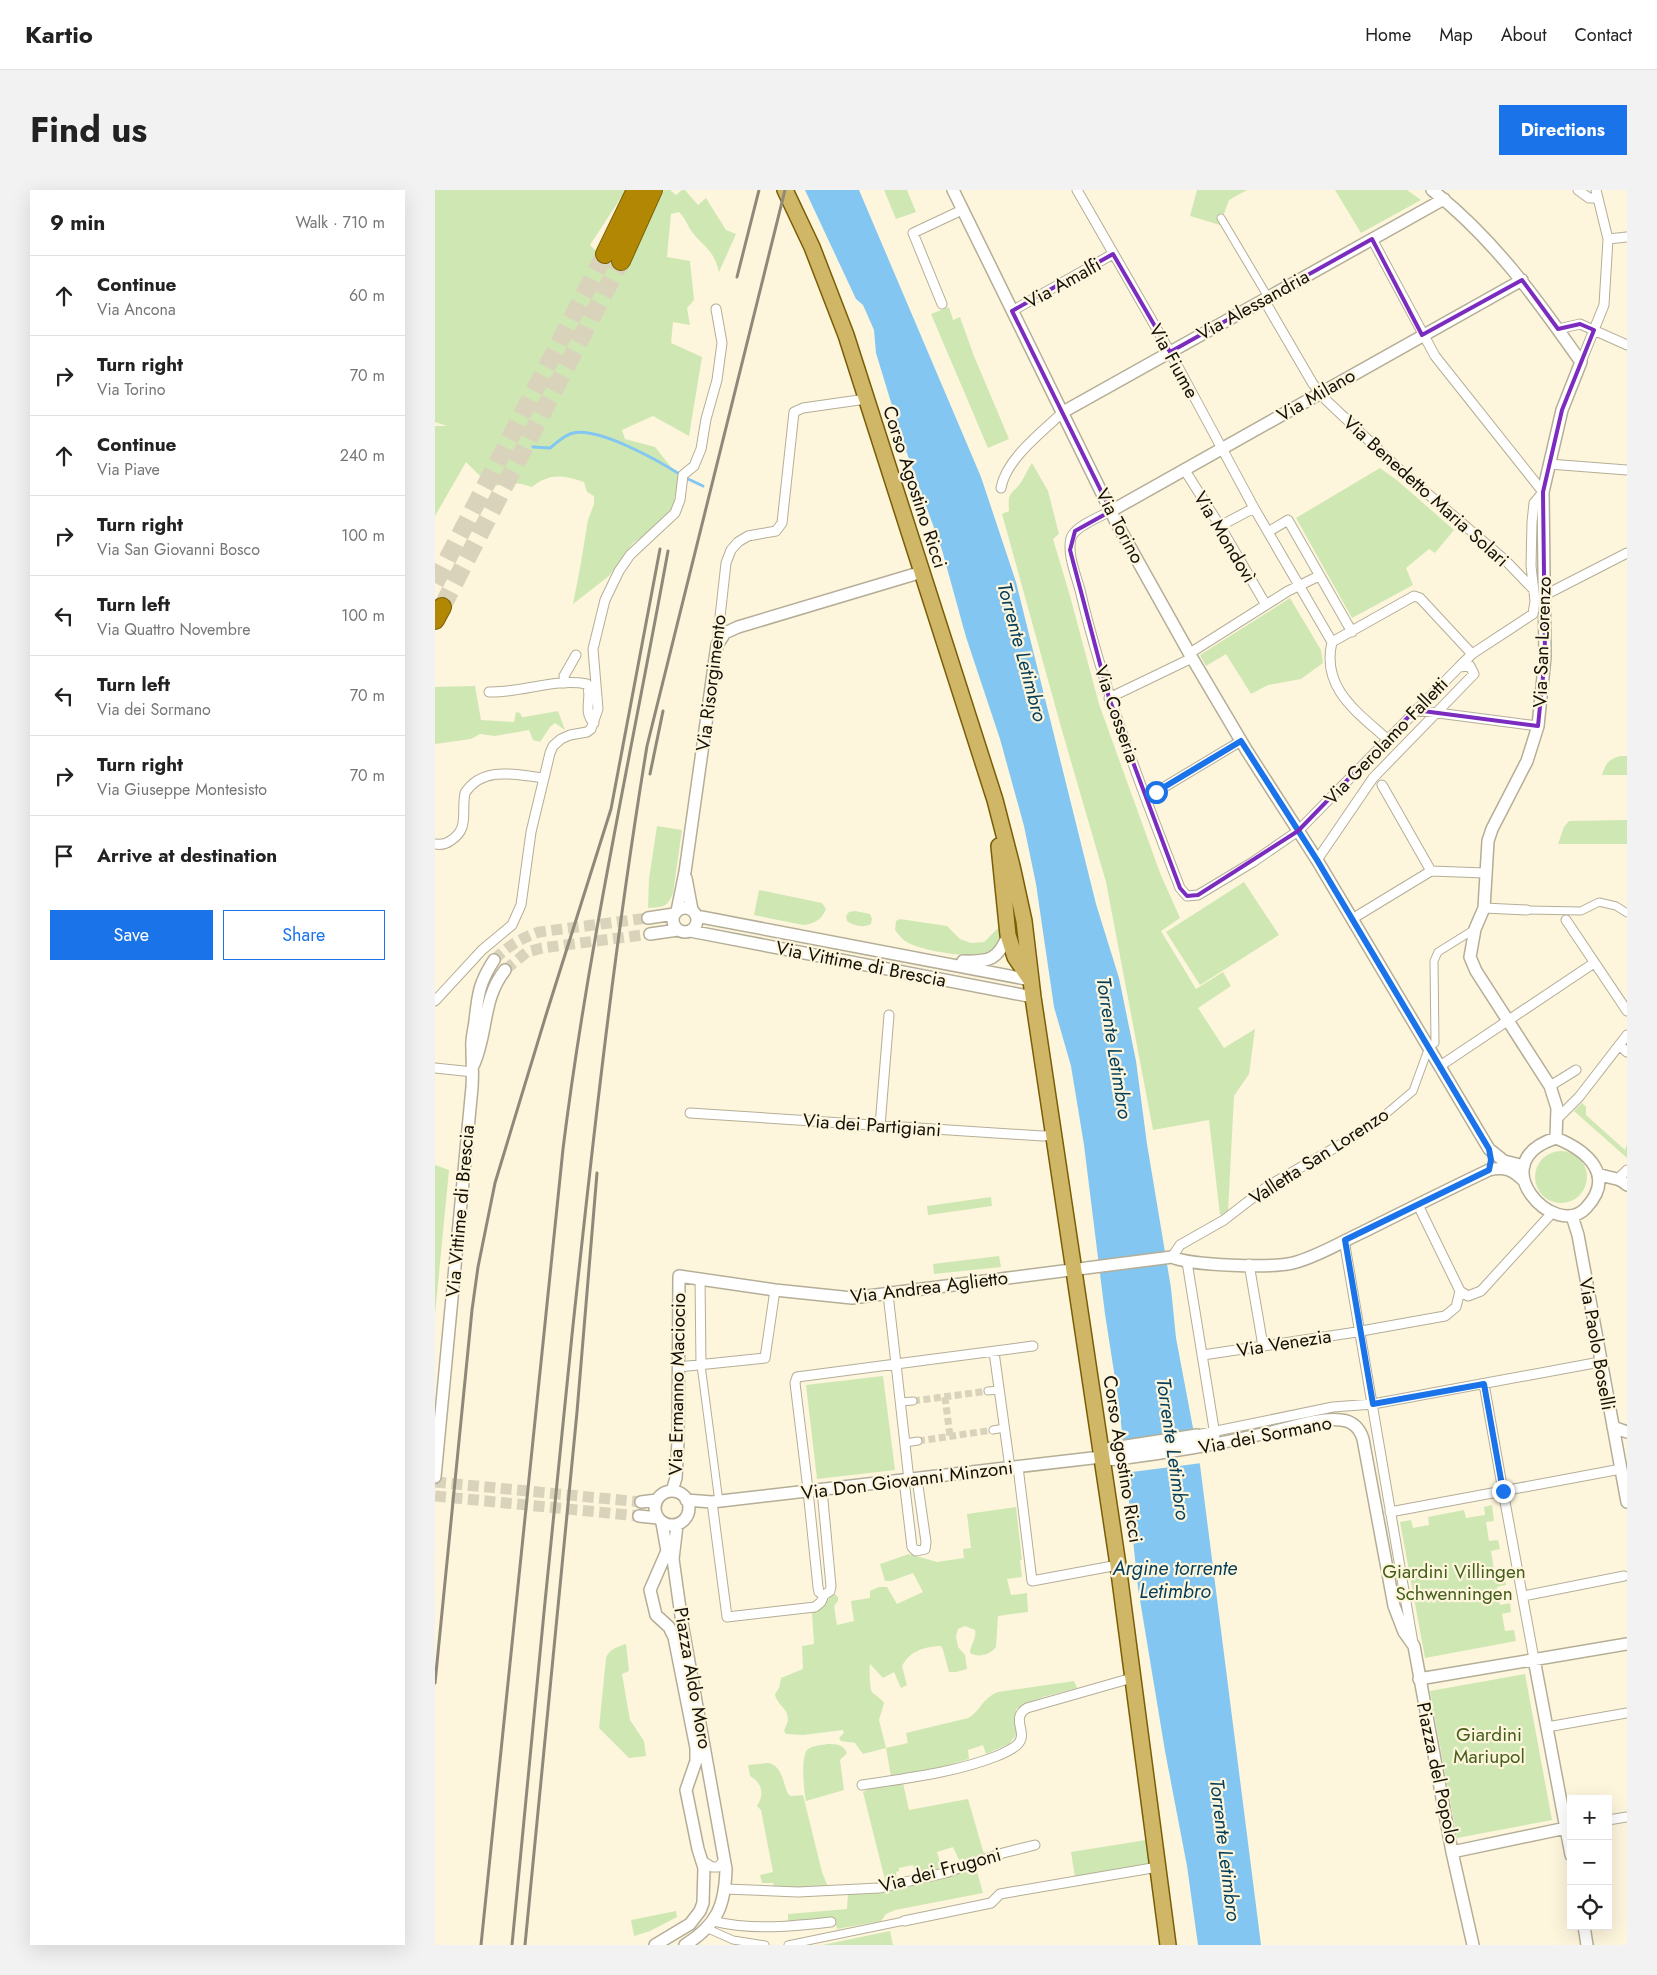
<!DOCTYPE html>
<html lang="en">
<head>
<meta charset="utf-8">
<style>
  :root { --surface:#fff; --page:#f2f2f2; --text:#222; --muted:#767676; --line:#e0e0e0; --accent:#1a73e8 }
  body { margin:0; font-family:Jost,sans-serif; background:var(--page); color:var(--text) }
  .controls { position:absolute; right:15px; bottom:15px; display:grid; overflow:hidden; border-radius:0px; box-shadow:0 5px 20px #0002 }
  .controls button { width:45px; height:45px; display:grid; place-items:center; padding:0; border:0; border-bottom:1px solid var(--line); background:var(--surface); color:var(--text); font:25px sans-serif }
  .stop { position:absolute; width:15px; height:15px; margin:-11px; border:4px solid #1a73e8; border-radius:50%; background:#fff }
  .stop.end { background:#1a73e8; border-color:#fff; box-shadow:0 1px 5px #0008 }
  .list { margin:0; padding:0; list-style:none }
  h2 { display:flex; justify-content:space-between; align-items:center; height:65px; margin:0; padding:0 20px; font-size:21px }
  h2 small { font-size:16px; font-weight:400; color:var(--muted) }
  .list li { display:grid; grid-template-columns:32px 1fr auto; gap:15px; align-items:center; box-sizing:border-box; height:80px; padding:0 20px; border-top:1px solid var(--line) }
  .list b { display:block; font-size:19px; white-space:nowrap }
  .list p { margin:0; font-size:16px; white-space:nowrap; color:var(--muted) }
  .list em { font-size:16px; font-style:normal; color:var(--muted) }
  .actions { display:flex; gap:10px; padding:15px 20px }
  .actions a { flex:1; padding:11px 0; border:1px solid var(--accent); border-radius:0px; text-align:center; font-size:18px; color:var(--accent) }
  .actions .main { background:var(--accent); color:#fff }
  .icon { flex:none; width:28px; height:28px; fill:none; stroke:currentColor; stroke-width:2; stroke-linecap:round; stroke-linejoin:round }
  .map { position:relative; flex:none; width:1192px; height:1755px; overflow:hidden; border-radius:0px }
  header { display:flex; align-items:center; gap:30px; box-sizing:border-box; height:70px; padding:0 25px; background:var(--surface); border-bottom:1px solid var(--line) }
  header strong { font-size:24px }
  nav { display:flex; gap:28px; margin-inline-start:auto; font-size:18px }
  .intro { display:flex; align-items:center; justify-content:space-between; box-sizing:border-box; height:120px; padding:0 30px }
  h1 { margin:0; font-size:35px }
  .button { padding:12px 22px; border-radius:0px; background:var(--accent); color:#fff; font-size:18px; font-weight:700 }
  main { display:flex; gap:30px; padding:0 30px }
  aside { flex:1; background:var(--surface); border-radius:0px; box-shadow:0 5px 20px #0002 }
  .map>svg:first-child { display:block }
  .green { fill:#cfe8b3 }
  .water { fill:#83c6f2 }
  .pier { fill:#fdf5dc }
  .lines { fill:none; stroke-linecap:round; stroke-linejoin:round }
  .stream { stroke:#83c6f2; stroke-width:3 }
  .pedestrian-tunnel { stroke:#dad3bc; stroke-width:7; stroke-dasharray:7 3.5; stroke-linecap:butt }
  .tertiary-tunnel { stroke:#dad3bc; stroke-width:11; stroke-dasharray:11 5.5; stroke-linecap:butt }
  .motorway-tunnel { stroke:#dad3bc; stroke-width:18; stroke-dasharray:18 9; stroke-linecap:butt }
  .pedestrian-casing { stroke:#b5ae97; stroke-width:9 }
  .minor-casing { stroke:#b5ae97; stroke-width:11 }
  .tertiary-casing { stroke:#b5ae97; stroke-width:14 }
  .primary-casing { stroke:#7a5e05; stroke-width:18 }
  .motorway-casing { stroke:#7a5e05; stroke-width:20 }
  .pedestrian { stroke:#fff; stroke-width:7 }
  .minor { stroke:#fff; stroke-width:9 }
  .tertiary { stroke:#fff; stroke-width:11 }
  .primary { stroke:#d0b768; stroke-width:15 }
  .motorway { stroke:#b18703; stroke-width:18 }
  .rail { stroke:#8e8978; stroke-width:3 }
  .route { stroke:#1a73e8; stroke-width:6 }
  .marked { fill:none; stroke:#7b2cbf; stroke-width:4; stroke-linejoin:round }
  .labels { text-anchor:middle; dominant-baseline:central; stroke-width:4.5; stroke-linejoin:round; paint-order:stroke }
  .street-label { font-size:19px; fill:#131108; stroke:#fdf5dc }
  .park-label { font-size:19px; fill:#445e1b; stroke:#fdf5dc }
  .water-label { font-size:20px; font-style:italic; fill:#043d5a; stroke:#fdf5dc }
</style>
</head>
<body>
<header>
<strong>Kartio</strong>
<nav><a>Home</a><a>Map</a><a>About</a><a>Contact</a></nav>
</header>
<div class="intro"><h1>Find us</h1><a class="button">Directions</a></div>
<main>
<aside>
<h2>9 min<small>Walk · 710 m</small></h2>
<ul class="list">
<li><svg class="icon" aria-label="ahead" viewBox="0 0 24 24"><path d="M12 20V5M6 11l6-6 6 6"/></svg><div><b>Continue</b><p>Via Ancona</p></div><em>60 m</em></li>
<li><svg class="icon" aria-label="right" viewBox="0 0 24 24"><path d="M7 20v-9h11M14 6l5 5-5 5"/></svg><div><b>Turn right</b><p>Via Torino</p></div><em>70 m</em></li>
<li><svg class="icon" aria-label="ahead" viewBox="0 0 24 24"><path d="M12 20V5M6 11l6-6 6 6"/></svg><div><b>Continue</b><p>Via Piave</p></div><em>240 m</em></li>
<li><svg class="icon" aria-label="right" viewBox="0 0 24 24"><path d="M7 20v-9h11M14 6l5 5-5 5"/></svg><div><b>Turn right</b><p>Via San Giovanni Bosco</p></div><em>100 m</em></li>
<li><svg class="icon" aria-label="left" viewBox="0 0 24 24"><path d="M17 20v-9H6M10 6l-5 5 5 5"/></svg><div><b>Turn left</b><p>Via Quattro Novembre</p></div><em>100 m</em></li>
<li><svg class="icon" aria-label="left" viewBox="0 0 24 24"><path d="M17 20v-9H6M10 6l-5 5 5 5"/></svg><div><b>Turn left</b><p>Via dei Sormano</p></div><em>70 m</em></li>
<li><svg class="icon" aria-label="right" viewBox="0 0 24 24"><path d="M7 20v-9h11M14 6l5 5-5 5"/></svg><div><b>Turn right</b><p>Via Giuseppe Montesisto</p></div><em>70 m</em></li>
<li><svg class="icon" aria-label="arrive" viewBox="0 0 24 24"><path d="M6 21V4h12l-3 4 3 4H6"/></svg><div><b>Arrive at destination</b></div></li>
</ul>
<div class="actions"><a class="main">Save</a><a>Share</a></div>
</aside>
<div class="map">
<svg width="1192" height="1755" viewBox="0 0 1192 1755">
  <rect width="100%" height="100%" fill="#fdf5dc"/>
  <!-- green -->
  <path class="green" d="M0,0H191L155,55L162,62L193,77L210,35L229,0H235L241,5L247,0H250L263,15L271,8L291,40L301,44L284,82C278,57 267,57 255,39C251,32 250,28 244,22L236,24L232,67L255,71L259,110L252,118L255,135L238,132L236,153L267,167L254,246L218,226L187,240L190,249L220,257L244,287L237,319L229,330L215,342L198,353L174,386L138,414L145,378L153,330L159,314V306L152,302L149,292C127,285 115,283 97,297L87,294L76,293L59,296L50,291L31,272L0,326V236H12L0,232Z
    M449,0H472L481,22L461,29Z
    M762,0H812L794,10L785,35L755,26Z
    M900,0H972L986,10L926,43Z
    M514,117L518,130L525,127L539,166L574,249L553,258L496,124Z
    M597,273L613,301L624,344L618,349L635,406L664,514L725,683L745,728L726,741L761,799L788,782L796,796L763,818L789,858L820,839L814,884L799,906L793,1022L785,1025L774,930L718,940L671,692L626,537L567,324L574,321C573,304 574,306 584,295C589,289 592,280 597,273Z
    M945,278L963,291L1019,340L1000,363L994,359L971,378L978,395L917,428L861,328Z
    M855,408L886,460L888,473L866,489L833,495L816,504L791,464L771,476L765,465Z
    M40,496L46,530L79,532L81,522L85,523L87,527H89L123,521L130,540L120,533L115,537L105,552L98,550L94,540L60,546L45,544L36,549L0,554V497Z
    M1185,566H1192V585H1167C1170,574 1174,569 1185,566Z
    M1192,630V654H1123L1129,637L1134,631Z
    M222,636L247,640L238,703C232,718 228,717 213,718L214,689Z
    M809,692L844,745L765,795L731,742Z
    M324,700L387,713L391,719C387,730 378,734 368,735L319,725Z
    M420,721L435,724L437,729L436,734C429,738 419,736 412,731L411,726L414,722Z
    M465,729L512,736L525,749L536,753L549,752L564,737C565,744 565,754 560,759C547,772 484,761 470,751C466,748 463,744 460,740L461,731Z
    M1147,913L1151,917V925L1190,960L1192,954V968L1139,921Z
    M1100 987a26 26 0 1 1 52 0a26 26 0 1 1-52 0Z
    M0,975L14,980L0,1125Z
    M556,1007L557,1016L493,1025L492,1016Z
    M564,1066L566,1077L499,1084L498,1074Z
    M448,1186L460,1280L382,1289L371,1195Z
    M1057,1315L1059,1331L1051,1332L1054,1351L1063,1350L1065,1359L1056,1361L1059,1380L1068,1378L1071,1395L1062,1397L1065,1415L1075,1413L1076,1422L1067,1424L1070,1441L1079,1440L1081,1451L990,1468L965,1332L976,1330L978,1338L994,1335L993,1327L1029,1320L1031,1328L1050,1325L1049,1317Z
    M581,1317L587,1370H585L587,1387L572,1389L576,1405L592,1403L593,1422L563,1426L561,1457C555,1465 543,1468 535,1463C535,1455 542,1448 540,1440L530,1436L523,1439L521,1446L523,1457L530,1465L532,1479L521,1482H514L508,1460L506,1456H503C487,1458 475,1461 467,1476L472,1495L466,1498L459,1482L448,1488L435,1474C434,1479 435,1500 437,1502C441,1506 446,1508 449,1513L444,1530L451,1558L473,1553L471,1543L533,1528C546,1521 546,1509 563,1502L639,1491L642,1498L608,1507L581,1519L582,1544L574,1554L551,1564L548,1555L533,1560L534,1569L510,1576L456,1587L451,1558L428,1564L420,1553L406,1551L404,1548L409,1543L408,1540L368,1545L351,1544L349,1541C350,1537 353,1533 353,1529C353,1518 341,1514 340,1504L344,1498L346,1488L368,1479L367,1456L379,1454L377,1422L388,1417L397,1405L400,1404L403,1407V1411L399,1416L402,1435L419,1431L416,1411L435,1408V1401L444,1397H452L462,1414L488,1402L478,1383L456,1391H450L445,1374L474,1364L502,1372L529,1368L528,1359L536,1358L532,1324Z
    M191,1454L194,1481L187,1484L195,1530L209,1551L211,1566L194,1568L164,1538L171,1468C174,1459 182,1457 191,1454Z
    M1090,1484L1117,1630L1022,1648L995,1501Z
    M392,1554C402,1554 408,1554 412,1563L405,1570L409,1600L371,1611C369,1602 365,1565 373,1559C377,1556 387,1555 392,1554Z
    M333,1573C347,1575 348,1593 353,1604L356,1606L368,1605L387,1682L393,1697L340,1698L338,1693H327L325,1685L338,1682L326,1620L322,1616C330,1604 327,1593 315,1586L313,1575Z
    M468,1593L474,1620L533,1609L549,1664L530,1672L528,1668L524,1670L518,1657L502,1662L505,1672L503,1673L505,1681L482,1688L478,1675L464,1678V1681L461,1682L462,1692L451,1694L428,1602L436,1598Z
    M711,1650L715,1675L640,1687L636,1662Z
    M540,1674L548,1703L460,1720L451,1724L446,1731L402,1739L400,1730L353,1733V1724L412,1719L413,1703Z
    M241,1721L242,1727L215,1741L199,1746L196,1730Z
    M455,1741L458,1755H387Z"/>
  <!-- water -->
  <path class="water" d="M370,0H424L546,287L581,392L661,714L684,788L701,871L712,954L736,1098L741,1148L765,1275L826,1755H763L752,1676L730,1561L703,1398L684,1214L670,1124L649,955L636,876L619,817L601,694L589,636L565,549L531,447L507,360L469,255L441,163L439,140L428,115L421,109Z"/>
  <!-- pier -->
  <path class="pier" d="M762,1243L767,1273L689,1283L686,1253Z"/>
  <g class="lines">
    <!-- stream -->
    <path class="stream" d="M98,257L115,258C123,252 129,245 138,243C164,237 224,271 246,285
      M251,288L268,296"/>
    <!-- pedestrian-tunnel -->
    <path class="pedestrian-tunnel" d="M510,1207L515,1246
      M478,1211L553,1201
      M483,1251L558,1240"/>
    <!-- tertiary-tunnel -->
    <path class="tertiary-tunnel" d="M59,770C73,756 86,748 104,742L213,728
      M70,780L92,762L107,758L215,744
      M0,1292L206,1312
      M0,1306L204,1326"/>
    <!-- motorway-tunnel -->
    <path class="motorway-tunnel" d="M0,393L170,64
      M7,417L186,71"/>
    <defs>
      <path id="pedestrian" d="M786,28L833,107
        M1092,720L1146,721L1164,712L1181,716L1192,723
        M910,952L939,934L978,901L994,857L1000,853L999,771L1003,762L1040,739
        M266,1175L284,1312
        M553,1201L564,1200
        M465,1212L478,1211
        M558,1240L569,1238
        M470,1253L483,1251
        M271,1738L298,1750L330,1755
        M353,1755L469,1731"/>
      <path id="minor" d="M642,0L735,162L819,318L897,452
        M1143,0L1154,8H1162
        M937,49L1000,166L1108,302L1099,313L1097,332L1096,376L1100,411L1098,424L1037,464L1024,477
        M1173,49L1192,47
        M829,110L878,194L891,210L965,280L1071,371L1097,398
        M507,114L478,43L527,20
        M577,121L678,64
        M1123,139L1145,134L1192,155
        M1146,172L1169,115L1173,49L1161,0
        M1114,274L1192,280
        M749,279L785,336L831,415
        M566,298C571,269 607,242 628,222
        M676,321C666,326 639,337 636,348C632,364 641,385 645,400C669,502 707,600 745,698L752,706L763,705L818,672L863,641L1024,477L1035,476L1039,484L938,588L882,670
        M785,336L819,318
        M833,342L853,330L917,442
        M1110,405L1192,363
        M897,452L979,406L985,408L1037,464
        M897,452C886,498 922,522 952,549
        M282,454L291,373L296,360L303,352L313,346L341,341L347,333L359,222L368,218L431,209
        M755,463L853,401L884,386
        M130,493L129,486L141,465
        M54,502C86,503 119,488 152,494C158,506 147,522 159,533
        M674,508L757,468
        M980,520L1103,536
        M947,595L996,681
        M711,608L806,551
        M0,654C6,655 11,654 15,651C35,639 26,622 30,603C48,575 82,585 109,588
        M1049,718L1092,720
        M917,729L996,681L1050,683
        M1131,730L1192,821
        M0,811L47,760L77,735L86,715L96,642L115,563L118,556L126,549L135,545L152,542L156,539L163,519L158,459L170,410L184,381L195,365L240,323L245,310L248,285L259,276L266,259L271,229L282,190L287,153L281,119
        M1184,855L1192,862
        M1005,876L1159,773
        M0,878L38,882
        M1115,896L1141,880
        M255,923L607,946L620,945
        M1123,928L1144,907L1192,845
        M445,936L454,825
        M1184,988L1192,980
        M983,1015L1025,1101
        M909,1050L978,1453
        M737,1067L745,1055L789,1030L833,996L910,952
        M814,1074L828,1156
        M265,1089L266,1175
        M1025,1101L1033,1106L1046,1101L1117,1023
        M453,1104L461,1174L598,1156
        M559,1162L575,1278
        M768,1165L915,1143L1010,1126L1021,1117L1025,1101
        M243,1177L330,1168L340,1100
        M1049,1194L1068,1301L1186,1279
        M762,1245L898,1217L938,1214L1165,1172
        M686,1267L696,1261L774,1250L780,1245L752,1072
        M583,1277L597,1391L683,1375
        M469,1290L477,1357L481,1361L490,1359L491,1352L482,1289
        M387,1300L396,1396L395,1401L389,1405L384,1402L383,1397L372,1291L360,1193L362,1187L461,1174L474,1290
        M277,1312L292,1427L380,1417L386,1412L389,1405
        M955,1322L1068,1301L1099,1469
        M1088,1406L1189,1386
        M1112,1537L1192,1523
        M427,1595C472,1588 519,1583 562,1566C569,1563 576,1560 582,1555C595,1543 574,1529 592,1518L697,1488
        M1173,1630L1192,1627
        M266,1670L277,1677H283L290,1669
        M290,1699L363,1702L444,1698L510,1683L568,1663L600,1655
        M278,1731C317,1741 357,1736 396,1732
        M469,1731L556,1713L565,1704L723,1677"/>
      <path id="tertiary" d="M518,0L681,332L757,468L812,561L882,670L1054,959L1069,971L1089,976
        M997,0C1059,49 1101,108 1146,172L1127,220L1108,302L1110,467L1103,536L1092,571L1057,639L1053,651L1049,718L1040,739L1035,767L1041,781L1115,896L1122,918L1121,948
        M628,222L1009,9
        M676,321L1087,90
        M251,688L257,720
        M238 730a12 12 0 1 1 24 0a12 12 0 1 1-24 0Z
        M242,721L250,682L282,455L290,443L303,437L487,382
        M261,726L596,790
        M213,728L239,724
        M255,741L598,807
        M215,744L243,740
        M528,771C554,772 563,770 573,745
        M39,874C53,842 47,809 70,780
        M1121,948C1153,961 1181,986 1151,1018C1120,1051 1045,972 1121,948Z
        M1163,984C1175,989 1182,986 1192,995
        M1137,1026L1143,1045L1192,1312
        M1178,1237L1192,1242
        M666,1267L672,1259L762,1245
        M0,1287L37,897C38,883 37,871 37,858C36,849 39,840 40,831C43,804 44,793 59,770
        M237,1301L241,1288L243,1251L244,1086L340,1100L417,1108L737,1067C757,1076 837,1078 858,1073C882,1067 906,1052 928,1042C970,1021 1012,1000 1054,980C1070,976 1078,980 1089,991
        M220 1318a17 17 0 1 1 34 0a17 17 0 1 1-34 0Z
        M251,1310L277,1312L666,1267L671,1270L683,1269C732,1263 779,1255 827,1244C850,1240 883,1227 906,1230C918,1231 925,1239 928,1249L959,1416L969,1442L979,1456L1017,1662L1038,1755
        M206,1312L222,1310
        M204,1326L223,1328
        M242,1335L238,1369L247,1433L291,1679C290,1716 282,1735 250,1755
        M1099,1469L1136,1665
        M984,1489L1192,1454
        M1017,1662L1131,1638
        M1149,1736L1152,1755
        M220,1755L255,1734L265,1721L268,1713L269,1678L263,1659L251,1600L261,1571V1558L239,1447L234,1437L221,1425L215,1400L232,1361L227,1333"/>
      <path id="primary" d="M350,0L377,57L411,145L560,610L577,676L589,731L598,807L683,1375L733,1755
        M564,656L573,745L580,767L595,789"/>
      <path id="motorway" d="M170,64L201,0
        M186,71L218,0
        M0,430L7,417"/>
    </defs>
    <!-- pedestrian casing -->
    <use href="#pedestrian" class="pedestrian-casing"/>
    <!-- minor casing -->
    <use href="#minor" class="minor-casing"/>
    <!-- tertiary casing -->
    <use href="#tertiary" class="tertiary-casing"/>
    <!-- primary casing -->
    <use href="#primary" class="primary-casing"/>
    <!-- motorway casing -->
    <use href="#motorway" class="motorway-casing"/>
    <!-- pedestrian -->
    <use href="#pedestrian" class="pedestrian"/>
    <!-- minor -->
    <use href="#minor" class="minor"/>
    <!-- tertiary -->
    <use href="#tertiary" class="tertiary"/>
    <!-- primary -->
    <use href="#primary" class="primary"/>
    <!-- motorway -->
    <use href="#motorway" class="motorway"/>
    <!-- rail -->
    <path class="rail" d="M302,87L324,0
      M215,584L228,521
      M0,1493L37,1120L43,1077L60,993L111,825L176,619L225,359
      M46,1755L128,959C153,758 197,560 233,361
      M77,1755C96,1552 116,1348 137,1145C158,948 180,751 212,556L350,0
      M90,1755L142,1222L162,983"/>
  </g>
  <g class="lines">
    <!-- route -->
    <path class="route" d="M721,602L806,551L882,670L1054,959L1056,970L1054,980L910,1050L938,1214L1049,1194L1068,1301"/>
  </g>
  <!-- marked area -->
  <path class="marked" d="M937,49L987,145L1087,90L1123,139L1145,134L1159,140L1127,220L1108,302L1110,467L1103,536L980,520L863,641L763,705L752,706L745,698L674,508L635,360L640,341L676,321L577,121L678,64L735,162Z"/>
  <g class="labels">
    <!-- street labels -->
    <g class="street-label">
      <text transform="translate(628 93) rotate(-29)">Via Amalfi</text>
      <text transform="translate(818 115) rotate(-29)">Via Alessandria</text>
      <text transform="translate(739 171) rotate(61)">Via Fiume</text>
      <text transform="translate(881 205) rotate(-30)">Via Milano</text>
      <text transform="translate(480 297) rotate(72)">Corso Agostino Ricci</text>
      <text transform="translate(991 301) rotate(42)">Via Benedetto Maria Solari</text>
      <text transform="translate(685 336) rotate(62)">Via Torino</text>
      <text transform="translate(790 347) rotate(59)">Via Mondovì</text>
      <text transform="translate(1107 452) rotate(-88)">Via San Lorenzo</text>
      <text transform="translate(276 493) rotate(-83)">Via Risorgimento</text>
      <text transform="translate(682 524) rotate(71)">Via Cosseria</text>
      <text transform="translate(951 551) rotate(-46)">Via Gerolamo Falletti</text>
      <text transform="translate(426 774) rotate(11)">Via Vittime di Brescia</text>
      <text transform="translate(437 935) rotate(4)">Via dei Partigiani</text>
      <text transform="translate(884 966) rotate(-33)">Valletta San Lorenzo</text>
      <text transform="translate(25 1021) rotate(-85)">Via Vittime di Brescia</text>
      <text transform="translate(494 1097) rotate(-7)">Via Andrea Aglietto</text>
      <text transform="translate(849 1153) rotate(-9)">Via Venezia</text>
      <text transform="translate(1162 1154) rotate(80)">Via Paolo Boselli</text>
      <text transform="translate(242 1194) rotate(-89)">Via Ermanno Maciocio</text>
      <text transform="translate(830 1245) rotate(-11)">Via dei Sormano</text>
      <text transform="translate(688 1269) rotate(81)">Corso Agostino Ricci</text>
      <text transform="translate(472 1290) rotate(-7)">Via Don Giovanni Minzoni</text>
      <text transform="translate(258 1488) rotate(80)">Piazza Aldo Moro</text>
      <text transform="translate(1003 1583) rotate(78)">Piazza del Popolo</text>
      <text transform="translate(505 1680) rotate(-15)">Via dei Frugoni</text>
    </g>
    <!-- park labels -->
    <g class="park-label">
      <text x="1019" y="1381">Giardini Villingen<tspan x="1019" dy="22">Schwenningen</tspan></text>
      <text x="1054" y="1544">Giardini<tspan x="1054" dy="22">Mariupol</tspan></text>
    </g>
    <!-- water labels -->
    <g class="water-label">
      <text transform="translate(587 462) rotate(75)">Torrente Letimbro</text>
      <text transform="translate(679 858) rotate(81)">Torrente Letimbro</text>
      <text transform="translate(738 1259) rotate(82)">Torrente Letimbro</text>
      <text x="740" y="1378">Argine torrente<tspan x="740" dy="23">Letimbro</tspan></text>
      <text transform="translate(790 1660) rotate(83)">Torrente Letimbro</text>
    </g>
  </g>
</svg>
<div class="controls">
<button>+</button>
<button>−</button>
<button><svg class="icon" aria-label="locate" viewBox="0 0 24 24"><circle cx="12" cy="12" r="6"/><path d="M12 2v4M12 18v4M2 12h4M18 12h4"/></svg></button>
</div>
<div class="stop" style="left:721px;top:602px"></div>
<div class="stop end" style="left:1068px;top:1301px"></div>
</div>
</main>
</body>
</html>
